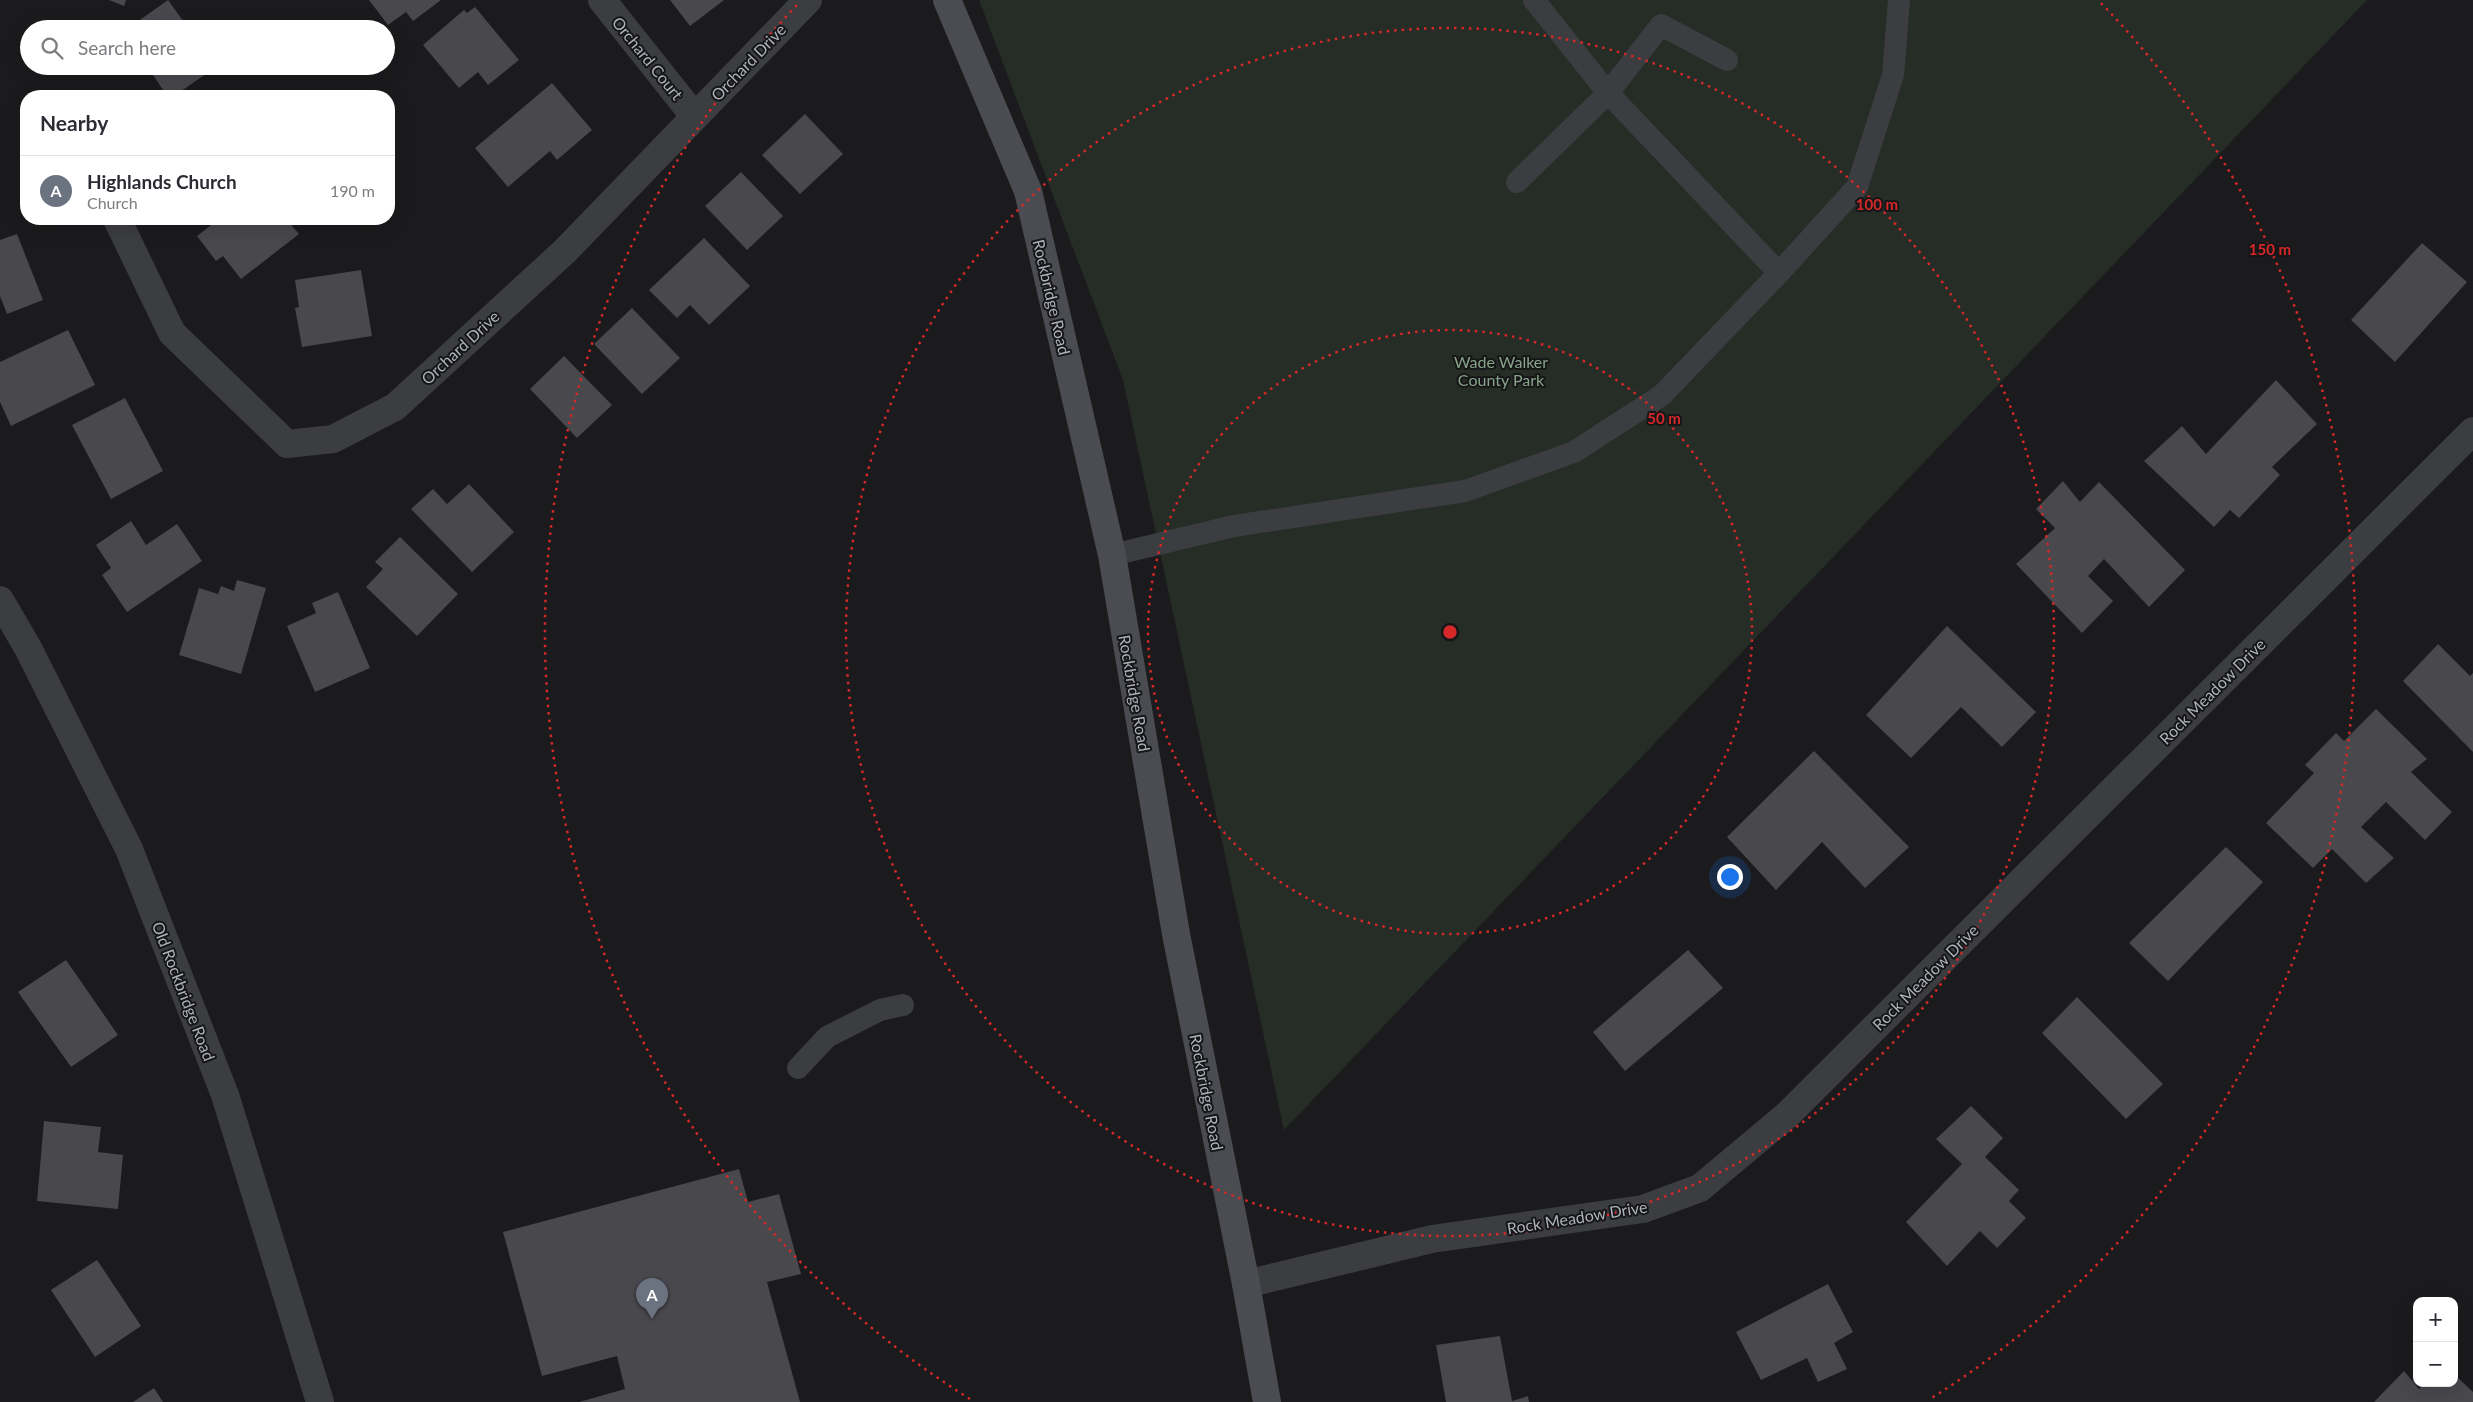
<!DOCTYPE html>
<html lang="en">
<head>
<meta charset="utf-8">
<style>
  :root { --surface:#fff; --page:#f7f7f7; --text:#2b2b33; --muted:#7c7c81; --line:#e1e1e2; --accent:#7e663e }
  body { margin:0; font-family:Lato,sans-serif; background:var(--page); color:var(--text) }
  .controls { position:absolute; right:15px; bottom:15px; display:grid; overflow:hidden; border-radius:10px; box-shadow:0 5px 20px #0002 }
  .controls button { width:45px; height:45px; display:grid; place-items:center; padding:0; border:0; border-bottom:1px solid var(--line); background:var(--surface); color:var(--text); font:25px sans-serif }
  .you { position:absolute; left:1729px; top:876px; width:18px; height:18px; margin:-12px; border:4px solid #fff; border-radius:50%; background:#1a73e8; box-shadow:0 0 0 8px #1a73e833 }
  .badge { display:grid; place-items:center; width:32px; height:32px; border-radius:50%; background:var(--accent); color:#fff; font-size:16px; font-weight:700 }
  .pin { position:absolute; translate:-50% -41px; filter:drop-shadow(0 1px 2px #0008) }
  .pin::after { content:''; position:absolute; top:26px; width:18px; height:15px; background:inherit; clip-path:polygon(0 0,100% 0,50% 100%) }
  .list { margin:0; padding:0; list-style:none }
  h2 { display:flex; justify-content:space-between; align-items:center; height:65px; margin:0; padding:0 20px; font-size:21px }
  h2 small { font-size:16px; font-weight:400; color:var(--muted) }
  .list li { display:grid; grid-template-columns:32px 1fr auto; gap:15px; align-items:center; box-sizing:border-box; height:70px; padding:0 20px; border-top:1px solid var(--line) }
  .list b { display:block; font-size:19px; white-space:nowrap }
  .list p { margin:0; font-size:16px; white-space:nowrap; color:var(--muted) }
  .list em { font-size:16px; font-style:normal; color:var(--muted) }
  .icon { flex:none; width:28px; height:28px; fill:none; stroke:currentColor; stroke-width:2; stroke-linecap:round; stroke-linejoin:round }
  .map { position:relative; flex:none; width:2473px; height:1402px; overflow:hidden }
  .search { position:absolute; background:var(--surface); box-shadow:0 5px 20px #0002; left:20px; top:20px; width:375px; height:55px; display:flex; align-items:center; gap:12px; box-sizing:border-box; padding:0 18px; border-radius:28px; color:var(--muted); font-size:19px }
  .panel { position:absolute; background:var(--surface); box-shadow:0 5px 20px #0002; left:20px; top:90px; width:375px; height:135px; border-radius:20px }
  .map>svg:first-child { display:block }
  .green { fill:#252d26 }
  .building { fill:#48484d }
  .lines { fill:none; stroke-linecap:round; stroke-linejoin:round }
  .lane { stroke:#3c3d41; stroke-width:22 }
  .street { stroke:#3c3d41; stroke-width:28 }
  .secondary { stroke:#4a4c51; stroke-width:28 }
  .ring { fill:none; stroke:#d62828; stroke-width:2.5; stroke-dasharray:2.5 5 }
  .labels { text-anchor:middle; dominant-baseline:central; stroke-width:4; stroke-linejoin:round; paint-order:stroke }
  .street-label { font-size:16px; fill:#aeb2bb; stroke:#161618 }
  .park-label { font-size:16px; fill:#87a489; stroke:#161618 }
  .centre { fill:#d62828; stroke:#161618; stroke-width:2.5 }
  .ring-label { font-size:15px; text-anchor:middle; font-weight:bold; fill:#d62828; stroke:#161618; stroke-width:4; stroke-linejoin:round; paint-order:stroke }
</style>
</head>
<body>
<div class="map">
<svg width="2473" height="1402" viewBox="0 0 2473 1402">
  <rect width="100%" height="100%" fill="#1b1b1d"/>
  <!-- green -->
  <path class="green" d="M979,0H2367L1284,1130L1123,380Z"/>
  <!-- building -->
  <path class="building" d="M109,0H126L124,6Z
    M168,0L189,29H127Z
    M369,0H441L413,21L406,12L388,25Z
    M670,0H724L690,26Z
    M475,7L519,60L488,85L478,72L459,88L423,45L464,10L467,13Z
    M147,66H215L216,67L174,96H167Z
    M552,83L592,130L557,160L550,151L508,187L475,148Z
    M805,114L843,154L800,194L762,155Z
    M741,172L783,216L747,250L705,206Z
    M219,219H286L299,234L241,279L223,256L216,261L197,236Z
    M17,234L43,300L7,314L0,296V240Z
    M704,238L750,286L709,325L690,305L677,318L649,290Z
    M2422,243L2467,282L2395,362L2351,320Z
    M361,270L372,336L302,347L295,308L299,307L295,280Z
    M632,308L680,358L642,394L594,344Z
    M68,330L95,385L11,426L0,402V362Z
    M564,356L612,405L577,438L530,389Z
    M2276,380L2317,424L2272,467L2280,475L2239,518L2230,510L2214,527L2144,461L2182,426L2206,454Z
    M125,398L163,471L111,499L72,425Z
    M2063,481L2080,502L2099,482L2185,570L2149,607L2104,559L2088,576L2113,601L2082,633L2016,564L2055,528L2036,509Z
    M469,484L514,532L472,572L411,509L433,489L447,504Z
    M131,521L146,545L177,524L202,561L127,612L102,575L111,568L96,545Z
    M400,537L458,594L417,636L366,587L383,569L375,562Z
    M237,580L266,588L241,674L179,655L199,588L218,594L221,586L234,591Z
    M338,592L370,668L315,692L287,626L316,613L312,603Z
    M1947,626L2036,712L2002,747L1961,707L1911,758L1866,715Z
    M2438,644L2470,676L2473,673V752L2403,681Z
    M2376,709L2427,759L2411,772L2452,812L2425,840L2386,802L2361,827L2394,858L2366,883L2332,849L2313,868L2266,823L2314,773L2305,765L2336,733L2344,741Z
    M1814,751L1909,847L1865,888L1822,842L1776,890L1727,837Z
    M2226,847L2263,882L2168,981L2129,943Z
    M1688,950L1723,988L1625,1071L1593,1032Z
    M66,960L118,1035L71,1067L18,992Z
    M2077,997L2163,1084L2126,1119L2042,1033Z
    M1971,1106L2003,1138L1985,1157L2019,1190L2009,1201L2026,1218L1997,1248L1980,1231L1947,1266L1906,1222L1962,1164L1936,1139Z
    M44,1121L101,1127L98,1152L123,1155L118,1209L37,1201Z
    M739,1169L748,1202L779,1194L801,1274L767,1282L800,1402H579L625,1389L617,1356L542,1376L503,1232Z
    M97,1260L141,1326L95,1357L51,1290Z
    M1828,1284L1853,1332L1834,1343L1847,1369L1818,1382L1807,1358L1761,1380L1736,1332Z
    M1500,1336L1512,1401L1528,1396L1529,1402H1446L1436,1345Z
    M2404,1371L2419,1389L2426,1383H2454V1374L2473,1392V1402H2374Z
    M154,1388L163,1402H133Z"/>
  <g class="lines">
    <!-- lane -->
    <path class="lane" d="M1534,0L1608,93L1779,273
      M1517,182L1608,93L1661,25L1727,60
      M1112,555L1234,526L1465,491L1574,452L1662,395L1779,273L1857,187L1893,75L1899,0
      M798,1068L827,1037L880,1010L903,1005"/>
    <!-- street -->
    <path class="street" d="M602,0L695,117
      M117,219L172,333L287,444L333,439L395,407L565,251L808,0
      M0,600L28,648L129,849L225,1095L320,1402
      M1246,1284L1432,1239L1643,1209L1700,1188L1786,1116L2473,431"/>
    <!-- secondary -->
    <path class="secondary" d="M947,0L1028,191L1112,555L1176,934L1246,1284L1267,1402"/>
  </g>
  <!-- distance rings -->
  <g class="ring">
    <circle cx="1450" cy="632" r="302"/>
    <circle cx="1450" cy="632" r="604"/>
    <path d="M970 1399A905 905 0 0 1 799 3M2101 3A905 905 0 0 1 1930 1399"/>
  </g>
  <g class="labels">
    <!-- street labels -->
    <g class="street-label">
      <text transform="translate(648 58) rotate(51)">Orchard Court</text>
      <text transform="translate(748 62) rotate(-46)">Orchard Drive</text>
      <text transform="translate(1052 297) rotate(77)">Rockbridge Road</text>
      <text transform="translate(460 347) rotate(-43)">Orchard Drive</text>
      <text transform="translate(2212 691) rotate(-45)">Rock Meadow Drive</text>
      <text transform="translate(1135 693) rotate(80)">Rockbridge Road</text>
      <text transform="translate(1925 977) rotate(-45)">Rock Meadow Drive</text>
      <text transform="translate(184 991) rotate(69)">Old Rockbridge Road</text>
      <text transform="translate(1207 1092) rotate(79)">Rockbridge Road</text>
      <text transform="translate(1577 1217) rotate(-9)">Rock Meadow Drive</text>
    </g>
    <!-- park labels -->
    <g class="park-label">
      <text x="1501" y="361">Wade Walker<tspan x="1501" dy="18">County Park</tspan></text>
    </g>
  </g>
  <circle cx="1450" cy="632" r="8" class="centre"/>
  <g class="ring-label">
    <text x="1877" y="210">100 m</text>
    <text x="2270" y="255">150 m</text>
    <text x="1664" y="424">50 m</text>
  </g>
</svg>
<div class="controls">
<button>+</button>
<button>−</button>
</div>
<div class="you"></div>
<div class="pin badge" style="left:652px;top:1319px;background:#6b7280">A</div>
<div class="search"><svg class="icon" aria-label="search" viewBox="0 0 24 24"><circle cx="10" cy="10" r="6"/><path d="M15 15l6 6"/></svg>Search here</div>
<section class="panel">
<h2>Nearby<small></small></h2>
<ul class="list">
<li><span class="badge" style="background:#6b7280">A</span><div><b>Highlands Church</b><p>Church</p></div><em>190 m</em></li>
</ul>
</section>
</div>
</body>
</html>
